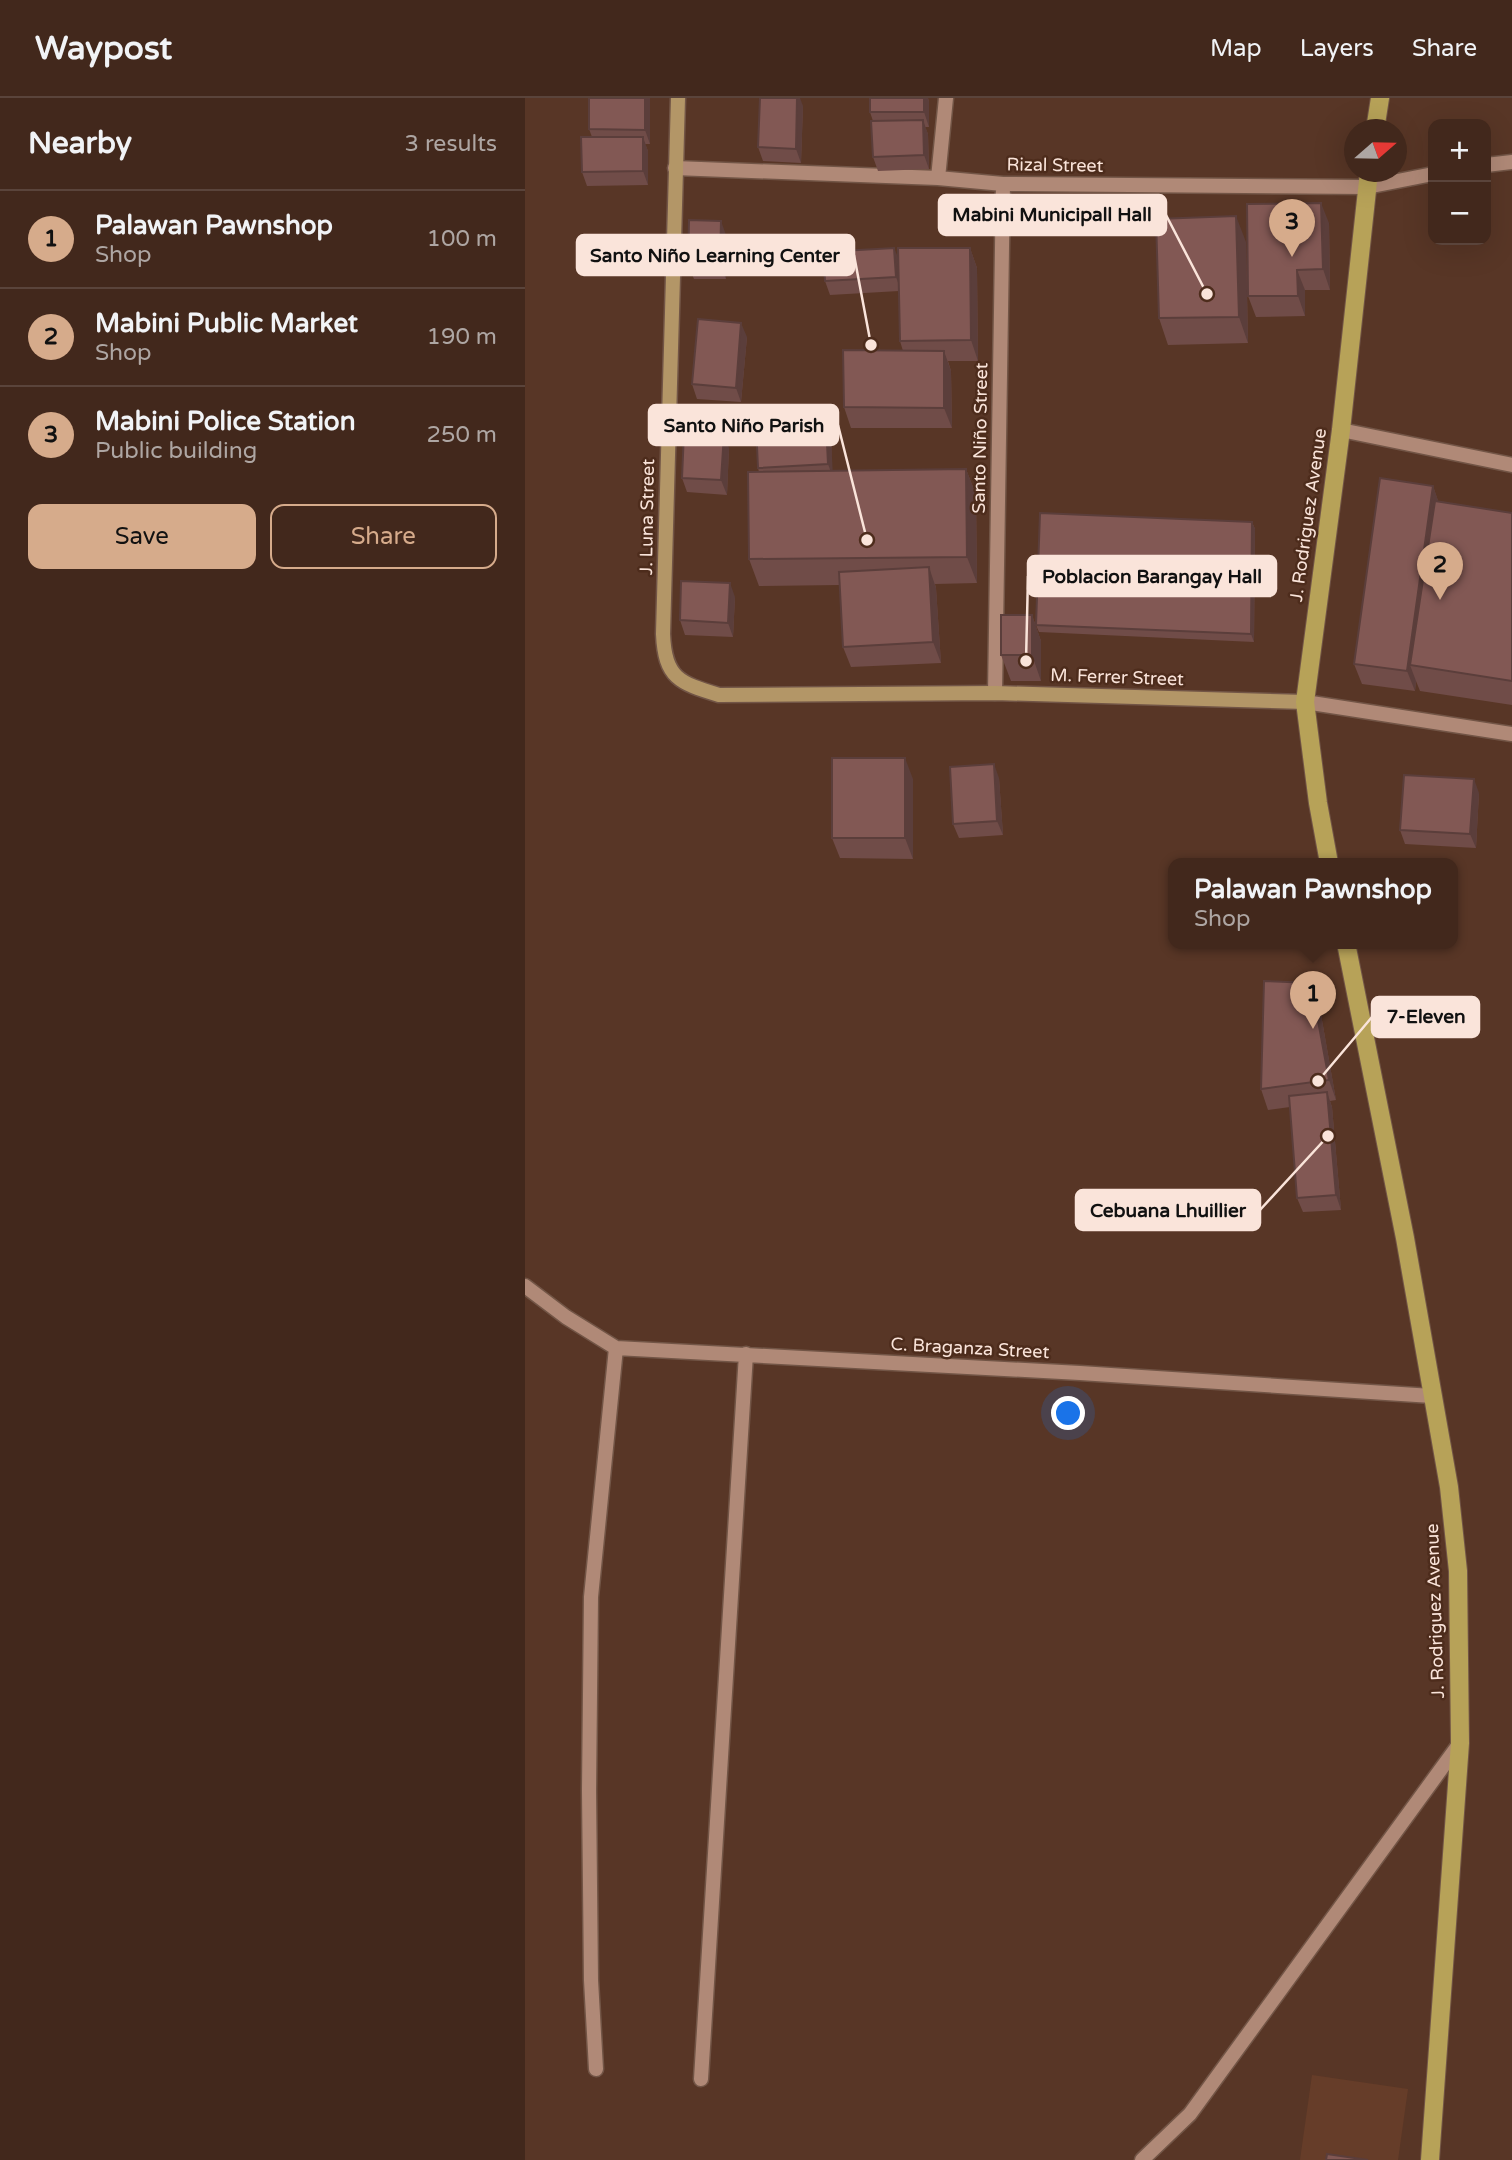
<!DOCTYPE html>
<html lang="en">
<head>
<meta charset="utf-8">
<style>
  :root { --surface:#42281c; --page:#4c3429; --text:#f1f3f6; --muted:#aea6a3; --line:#5a443b; --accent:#d6ab8b }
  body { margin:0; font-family:"Varela Round",sans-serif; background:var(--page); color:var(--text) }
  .controls { position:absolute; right:21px; top:21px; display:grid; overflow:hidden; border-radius:14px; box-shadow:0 7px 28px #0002 }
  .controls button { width:63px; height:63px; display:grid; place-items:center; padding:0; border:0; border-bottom:2px solid var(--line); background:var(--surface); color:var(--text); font:35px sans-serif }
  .compass { position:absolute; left:819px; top:21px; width:63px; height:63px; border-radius:50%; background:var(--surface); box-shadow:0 7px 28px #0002; rotate:70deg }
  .you { position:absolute; left:544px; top:1316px; width:24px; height:24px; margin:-18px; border:5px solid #fff; border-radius:50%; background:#1a73e8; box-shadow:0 0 0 10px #1a73e833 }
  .badge { display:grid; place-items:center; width:46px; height:46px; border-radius:50%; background:var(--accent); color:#111; font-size:23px; font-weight:700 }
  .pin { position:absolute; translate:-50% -58px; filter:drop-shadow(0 2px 4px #0008) }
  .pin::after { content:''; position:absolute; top:37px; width:24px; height:21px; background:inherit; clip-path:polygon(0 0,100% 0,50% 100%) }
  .popup { position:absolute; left:643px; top:760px; width:290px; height:91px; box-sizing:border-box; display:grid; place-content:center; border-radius:14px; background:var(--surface); filter:drop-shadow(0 2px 5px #0005); font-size:23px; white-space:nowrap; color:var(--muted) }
  .popup b { font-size:26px; color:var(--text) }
  .popup::after { content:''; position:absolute; left:50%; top:100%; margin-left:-14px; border:14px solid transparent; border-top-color:var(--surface) }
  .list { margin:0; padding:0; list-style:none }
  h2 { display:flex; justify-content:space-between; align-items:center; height:91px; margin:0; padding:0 28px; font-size:30px }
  h2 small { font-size:23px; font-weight:400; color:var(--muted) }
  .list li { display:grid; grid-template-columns:46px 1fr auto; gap:21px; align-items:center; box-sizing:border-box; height:98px; padding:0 28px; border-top:2px solid var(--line) }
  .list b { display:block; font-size:26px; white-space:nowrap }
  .list p { margin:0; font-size:23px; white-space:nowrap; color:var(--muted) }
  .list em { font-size:23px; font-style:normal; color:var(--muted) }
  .actions { display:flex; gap:14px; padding:21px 28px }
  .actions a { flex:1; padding:16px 0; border:2px solid var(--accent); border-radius:14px; text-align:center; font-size:24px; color:var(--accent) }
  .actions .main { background:var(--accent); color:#111 }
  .map { position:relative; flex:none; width:987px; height:2062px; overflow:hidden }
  header { display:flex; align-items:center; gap:42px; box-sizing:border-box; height:98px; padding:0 35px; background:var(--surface); border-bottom:2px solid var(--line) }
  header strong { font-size:33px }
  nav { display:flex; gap:38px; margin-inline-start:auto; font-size:24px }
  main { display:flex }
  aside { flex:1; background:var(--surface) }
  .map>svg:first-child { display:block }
  .built { fill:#663d29 }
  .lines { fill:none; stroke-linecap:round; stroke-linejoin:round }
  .street-casing { stroke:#725546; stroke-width:17 }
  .secondary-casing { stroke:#725546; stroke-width:17 }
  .primary-casing { stroke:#725546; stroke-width:20 }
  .street { stroke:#b08977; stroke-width:14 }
  .secondary { stroke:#b39667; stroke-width:14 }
  .primary { stroke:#b7a258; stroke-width:18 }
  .wall { fill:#704c48 }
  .shaded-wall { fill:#5b3e3b }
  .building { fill:#825854; stroke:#5b3e3b; stroke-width:2 }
  .labels { text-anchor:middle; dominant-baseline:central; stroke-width:5; stroke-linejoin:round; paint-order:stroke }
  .street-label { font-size:18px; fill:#fae4da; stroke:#4d2c1c }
  .leader { fill:none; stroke:#fae4da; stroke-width:2.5 }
  .callout-dot { fill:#fae4da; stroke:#4d2c1c; stroke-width:2.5 }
  .callout { fill:#fae4da; stroke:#fae4da; stroke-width:2.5 }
  .callout-label { font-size:19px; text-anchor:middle; font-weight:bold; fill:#111 }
</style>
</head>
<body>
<header>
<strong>Waypost</strong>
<nav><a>Map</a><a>Layers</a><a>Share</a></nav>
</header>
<main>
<aside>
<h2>Nearby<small>3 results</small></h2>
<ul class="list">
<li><span class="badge">1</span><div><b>Palawan Pawnshop</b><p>Shop</p></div><em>100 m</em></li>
<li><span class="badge">2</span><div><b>Mabini Public Market</b><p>Shop</p></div><em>190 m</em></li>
<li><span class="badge">3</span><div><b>Mabini Police Station</b><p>Public building</p></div><em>250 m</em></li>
</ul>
<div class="actions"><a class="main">Save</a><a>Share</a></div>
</aside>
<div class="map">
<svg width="987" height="2062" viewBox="0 0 987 2062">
  <rect width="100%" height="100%" fill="#583626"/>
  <!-- built -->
  <path class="built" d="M787,1977L883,1991L873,2062H775Z"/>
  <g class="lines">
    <defs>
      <path id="street" d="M961,67L987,64
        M150,70L413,80L478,86L842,89L908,76
        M413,80L421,0
        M816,332L987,367
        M470,595L478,86
        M780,604L987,636
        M0,1188L41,1219L91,1250L555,1275L907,1298
        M71,1971L66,1882L64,1693L66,1499L91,1250
        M176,1981L221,1256
        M617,2062L665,2016L935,1645"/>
      <path id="secondary" d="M153,0L138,536C140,580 154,585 194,597L470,595L780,604"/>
      <path id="primary" d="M850,32L855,0
        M804,765L793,705L780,604L816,332L844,74
        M821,845L880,1140L924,1389L933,1473L935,1645L905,2062"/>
    </defs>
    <!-- street casing -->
    <use href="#street" class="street-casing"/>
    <!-- secondary casing -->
    <use href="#secondary" class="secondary-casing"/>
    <!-- primary casing -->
    <use href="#primary" class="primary-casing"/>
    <!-- street -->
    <use href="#street" class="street"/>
    <!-- secondary -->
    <use href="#secondary" class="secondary"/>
    <!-- primary -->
    <use href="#primary" class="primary"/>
  </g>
  <!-- wall -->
  <path class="wall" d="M125,0V46H120L123,53V87L62,88L57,74L67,39L64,31Z
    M345,0H403L404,4V29H400L403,36L404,71L353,73L348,59V23L345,14Z
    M278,8L276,65L238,63L233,49Z
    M804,125L805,192H780V218L731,219L723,198Z
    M201,137V181H169L163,167Z
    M721,144L723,245L643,247L634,220Z
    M445,150L452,170L453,263H423L426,273L427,330H326L319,309L378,253L375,243L374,193L305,197L300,183L374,161Z
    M222,239L216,304L172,301L167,286Z
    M301,324L306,338L307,373L441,371L451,397L452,485L410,486L411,490L416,565L326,569L318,549L315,487L234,488L224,461L234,374L233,370Z
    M204,350L202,397L162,394L157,380Z
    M908,388L913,403L987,415V607L895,593L891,583L890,593L837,586L829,566Z
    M727,424L730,431L729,544L514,534L511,527Z
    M210,499L208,539L160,537L155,522Z
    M507,517L516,543V583H486L476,557Z
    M474,680L478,737L434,740L428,726Z
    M388,681V761L315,760L307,740Z
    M954,695L951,750L880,746L875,732Z
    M786,885L794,905L811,1002L805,1003L807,1009L816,1112L778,1114L772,1100L765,1009L743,1012L736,991Z"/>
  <!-- shaded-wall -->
  <path class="shaded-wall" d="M120,0H125V46L120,32Z
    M272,0H275L278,8L276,65L271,51Z
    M399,0H403L404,4V29L399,14Z
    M398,22L403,36L404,71L399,57Z
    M118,39L123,53V87L118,73Z
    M796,105L804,125L805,192L798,171Z
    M711,118L721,144L723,245L714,219Z
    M196,123L201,137V181L195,167Z
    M369,150L375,164L376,193L371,179Z
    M445,150L452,170L453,263L446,242Z
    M772,172L780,192V218L773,198Z
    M216,225L222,239L216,304L211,290Z
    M419,253L426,273L427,330L419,310Z
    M301,324L306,338L308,380L303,366Z
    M199,336L204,350L202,397L196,382Z
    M441,371L451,397L452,485L442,459Z
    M908,388L915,408L885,567L891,583L890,593L882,573Z
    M727,424L730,431L729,544L726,536Z
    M404,469L411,490L416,565L408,544Z
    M205,485L210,499L208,539L203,525Z
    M507,517L516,543V583L507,557Z
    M380,660L388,681V761L380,740Z
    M469,666L474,680L478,737L472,723Z
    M949,681L954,695L951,750L945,736Z
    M786,885L794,905L811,1002L804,982Z
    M802,994L807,1009L816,1112L811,1097Z"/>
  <!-- building -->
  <path class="building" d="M64,0H120V32L64,31Z
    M235,0H272L271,51L233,49Z
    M345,0H399V14H345Z
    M398,22L399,57L348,59L346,23Z
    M56,39H118V73L57,74Z
    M796,105L798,171L772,172L773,198H723L722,106Z
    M711,118L714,219L634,220L631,121Z
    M164,122L196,123L195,167H163Z
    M369,150L371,179L300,183L298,154Z
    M373,150H445L446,242L375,243Z
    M173,221L216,225L211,290L167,286Z
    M318,252L419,253V310L319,309Z
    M301,324L303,366L233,370L231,327Z
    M159,334L199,336L196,382L157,380Z
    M441,371L442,459L224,461L223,374Z
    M855,380L908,388L882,573L829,566Z
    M910,403L987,415V583L885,567Z
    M515,415L727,424L726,536L511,527Z
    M404,469L408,544L318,549L314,474Z
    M156,483L205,485L203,525L155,522Z
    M476,517H507V557H476Z
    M307,660H380V740H307Z
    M469,666L472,723L428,726L425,669Z
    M879,677L949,681L945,736L875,732Z
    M739,883L786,885L804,982L736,991Z
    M802,994L811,1097L772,1100L764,998Z
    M802,2056L843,2062H801Z"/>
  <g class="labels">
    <!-- street labels -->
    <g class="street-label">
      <text transform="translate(530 67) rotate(1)">Rizal Street</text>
      <text transform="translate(455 340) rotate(-89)">Santo Niño Street</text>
      <text transform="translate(783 417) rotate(-82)">J. Rodriguez Avenue</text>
      <text transform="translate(122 419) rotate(-89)">J. Luna Street</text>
      <text transform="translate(592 579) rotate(2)">M. Ferrer Street</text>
      <text transform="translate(445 1250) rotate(3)">C. Braganza Street</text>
      <text transform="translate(910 1513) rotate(-92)">J. Rodriguez Avenue</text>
    </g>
  </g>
  <!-- callouts -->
  <path class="leader" d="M682 196L641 117M346 247L329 157M342 442L313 327M501 563L503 478M793 983L847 919M803 1038L735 1112"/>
  <g class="callout-dot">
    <circle cx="682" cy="196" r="7"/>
    <circle cx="346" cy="247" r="7"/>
    <circle cx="342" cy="442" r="7"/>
    <circle cx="501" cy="563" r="7"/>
    <circle cx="793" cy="983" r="7"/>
    <circle cx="803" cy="1038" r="7"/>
  </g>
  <g class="callout">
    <rect x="414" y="97" width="227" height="40" rx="7"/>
    <rect x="52" y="137" width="277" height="40" rx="7"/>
    <rect x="124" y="307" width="189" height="40" rx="7"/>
    <rect x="503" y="458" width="248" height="40" rx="7"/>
    <rect x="847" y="899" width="107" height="40" rx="7"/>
    <rect x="551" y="1092" width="184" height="40" rx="7"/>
  </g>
  <g class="callout-label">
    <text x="527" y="123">Mabini Municipall Hall</text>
    <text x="190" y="164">Santo Niño Learning Center</text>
    <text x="219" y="334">Santo Niño Parish</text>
    <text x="627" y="485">Poblacion Barangay Hall</text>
    <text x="901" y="925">7-Eleven</text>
    <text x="643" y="1119">Cebuana Lhuillier</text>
  </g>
</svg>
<div class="controls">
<button>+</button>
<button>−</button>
</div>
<svg class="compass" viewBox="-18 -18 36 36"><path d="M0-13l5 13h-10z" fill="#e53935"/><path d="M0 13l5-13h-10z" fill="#aea6a3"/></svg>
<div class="you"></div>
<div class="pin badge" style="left:788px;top:931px">1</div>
<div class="popup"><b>Palawan Pawnshop</b>Shop</div>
<div class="pin badge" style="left:915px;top:502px">2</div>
<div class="pin badge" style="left:767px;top:159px">3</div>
</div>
</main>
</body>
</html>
